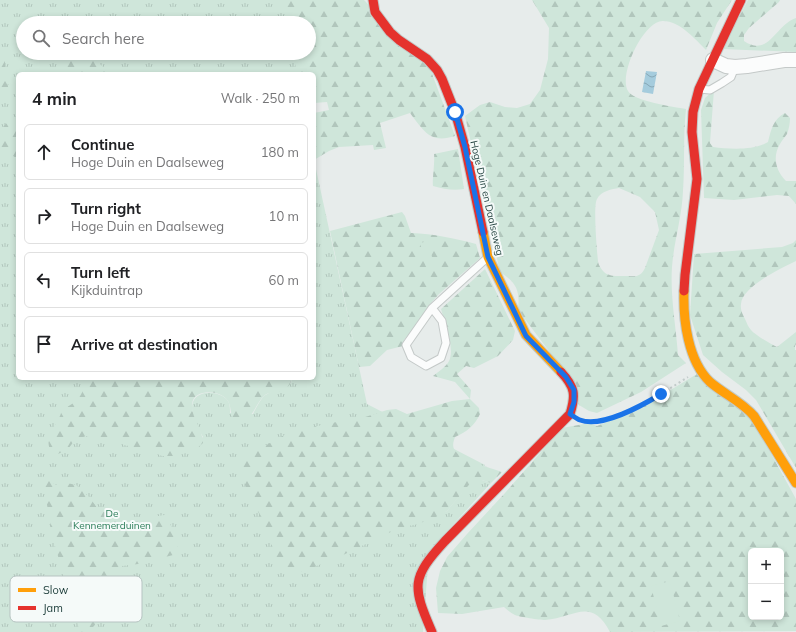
<!DOCTYPE html>
<html lang="en">
<head>
<meta charset="utf-8">
<style>
  :root { --surface:#fff; --page:#f2f2f2; --text:#202124; --muted:#757577; --line:#e0e0e0 }
  body { margin:0; font-family:Mulish,sans-serif; background:var(--page); color:var(--text) }
  .controls { position:absolute; right:12px; bottom:12px; display:grid; overflow:hidden; border-radius:6px; box-shadow:0 2px 6px #0003 }
  .controls button { width:36px; height:36px; display:grid; place-items:center; padding:0; border:0; border-bottom:1px solid var(--line); background:var(--surface); color:var(--text); font:20px sans-serif }
  .stop { position:absolute; width:12px; height:12px; margin:-9px; border:3px solid #1a73e8; border-radius:50%; background:#fff }
  .stop.end { background:#1a73e8; border-color:#fff; box-shadow:0 1px 4px #0008 }
  .list { margin:0; padding:0; list-style:none }
  h2 { display:flex; justify-content:space-between; align-items:center; height:52px; margin:0; padding:0 16px; font-size:17px }
  h2 small { font-size:13px; font-weight:400; color:var(--muted) }
  .list li { display:grid; grid-template-columns:26px 1fr auto; gap:12px; align-items:center; box-sizing:border-box; height:56px; margin:0 8px 8px; padding:0 8px; border:1px solid var(--line); border-radius:6px }
  .list b { display:block; font-size:15px; white-space:nowrap }
  .list p { margin:0; font-size:13px; white-space:nowrap; color:var(--muted) }
  .list em { font-size:13px; font-style:normal; color:var(--muted) }
  .icon { flex:none; width:22px; height:22px; fill:none; stroke:currentColor; stroke-width:2; stroke-linecap:round; stroke-linejoin:round }
  .map { position:relative; flex:none; width:796px; height:632px; overflow:hidden }
  .search { position:absolute; background:var(--surface); box-shadow:0 2px 6px #0003; left:16px; top:16px; width:300px; height:44px; display:flex; align-items:center; gap:10px; box-sizing:border-box; padding:0 14px; border-radius:22px; color:var(--muted); font-size:15px }
  .panel { position:absolute; background:var(--surface); box-shadow:0 2px 6px #0003; left:16px; top:72px; width:300px; height:308px; border-radius:6px }
  .map>svg:first-child { display:block }
  .grass { fill:url(#grass-tufts) }
  .forest { fill:url(#forest-firs); fill-rule:evenodd }
  .pitch { fill:#cfe6da }
  .water { fill:url(#water-waves) }
  .lines { fill:none; stroke-linecap:round; stroke-linejoin:round }
  .lane-casing { stroke:#c4c9c8; stroke-width:9 }
  .street-casing { stroke:#c4c9c8; stroke-width:16 }
  .slow-casing { stroke:#c2cac8; stroke-width:11 }
  .jam-casing { stroke:#c2cac8; stroke-width:11 }
  .path { stroke:#c2cbca; stroke-width:2; stroke-dasharray:2 3; stroke-linecap:butt }
  .lane { stroke:#fbfcfc; stroke-width:7 }
  .street { stroke:#fbfcfc; stroke-width:14 }
  .slow { stroke:#ff9f0a; stroke-width:9 }
  .jam { stroke:#e5322d; stroke-width:9 }
  .route { stroke:#1a73e8; stroke-width:5 }
  .labels { text-anchor:middle; dominant-baseline:central; stroke-width:4; stroke-linejoin:round; paint-order:stroke }
  .street-label { font-size:10px; fill:#22423f; stroke:#f5faf9 }
  .park-label { font-size:10px; fill:#297c57; stroke:#f5faf9 }
  .key { fill:#f5faf9; stroke:#b6c3c1; stroke-width:1 }
  .key-label { font-size:11px; fill:#22423f }
</style>
</head>
<body>
<div class="map">
<svg width="796" height="632" viewBox="0 0 796 632">
  <defs>
    <pattern id="grass-tufts" width="24" height="20" patternUnits="userSpaceOnUse"><rect width="24" height="20" fill="#cfe6da"/><path d="M3 7l-1-3M5 7V3M7 7l1-3M15 17l-1-3M17 17v-4M19 17l1-3" fill="none" stroke="#b1c6bc"/></pattern>
    <pattern id="forest-firs" width="22" height="20" patternUnits="userSpaceOnUse"><rect width="22" height="20" fill="#cfe6da"/><path d="M5 1l3.5 6h-7zM16 11l3.5 6h-7z" fill="#b1c6bc"/></pattern>
    <pattern id="water-waves" width="16" height="10" patternUnits="userSpaceOnUse"><rect width="16" height="10" fill="#a5ccdd"/><path d="M0 5q4-4 8 0t8 0" fill="none" stroke="#86a7b5"/></pattern>
  </defs>
  <rect width="100%" height="100%" fill="#e7eceb"/>
  <!-- grass -->
  <path class="grass" d="M0,0H290L294,23H23V53H300L303,74H18V378H183L195,443L203,437C198,428 189,413 193,402C198,389 221,391 228,401C230,404 230,409 230,413L253,414C256,408 259,402 263,397C267,393 284,386 291,383L292,378H314V160L367,404L485,465L439,514L447,511L472,480H482L491,483L429,551L423,632H0Z"/>
  <!-- forest -->
  <path class="forest" d="M284,0H364L430,68L455,136C430,144 424,131 410,113L380,123L386,148L374,150L373,145L339,147L329,151L314,160V113L329,110L327,102L314,103V74H297L293,53H309V23H288Z
    M532,0H732L717,23L706,50C695,39 680,21 663,21C644,20 618,75 628,91C633,101 674,107 686,109C683,136 685,164 683,191C682,217 674,241 672,267C670,296 676,326 678,355L686,363L641,392L597,413L589,411L579,405L549,351L518,310C520,291 517,283 500,272L465,116L480,105L490,102L505,107L517,108L530,104L540,90L548,59L549,28ZM619,188L640,197L655,212L659,230L645,268C641,276 637,277 628,276C620,276 609,277 604,272C601,269 598,264 598,261C597,252 593,205 597,199C601,191 612,189 619,188Z
    M748,0H780L779,2L749,28L744,35V41C769,58 776,24 796,18V52L722,49Z
    M0,50L5,56V71L9,92L0,100Z
    M69,56C78,61 82,58 91,60C99,62 105,68 109,74H64L61,71L60,65L64,59Z
    M714,90L710,143L713,147C729,149 753,151 768,142C771,130 773,119 785,113L790,118C790,123 789,129 787,134C785,137 782,140 780,144C772,157 776,171 786,181H796V204L789,196L777,195L734,200L704,198L701,110L705,98Z
    M18,119V158L8,154L1,148C0,131 1,122 18,119Z
    M458,149L464,189C453,191 444,189 433,186C432,181 435,162 434,154Z
    M402,212L405,216L411,233C434,234 454,238 476,244L480,258L439,294L430,304L425,314L404,340L403,346L387,350L370,366L359,367L330,231Z
    M796,240V261C782,268 742,286 741,304C740,310 743,315 745,319C747,323 748,327 751,330C755,335 771,344 777,347L796,332V344L795,346V350H796V468L756,400L746,390L722,372L703,355L690,315L694,254L782,247L793,243Z
    M485,269L515,331L513,340L498,356L474,368L466,366L457,374L471,390L470,399L479,408L480,414C475,425 467,432 455,437C454,440 452,445 454,449C459,460 491,468 502,472L491,483L482,480H473L447,511L438,516L418,524L399,528L343,555L314,567L291,575H285L281,571L263,522L236,466V462L288,433L330,423L359,419L387,410L396,409L407,414L452,401L470,399L455,382L433,376C438,372 446,367 449,361C455,349 445,322 441,309Z
    M697,374L752,419L796,499V631L610,632C591,596 574,618 545,620C539,620 520,617 515,615C511,613 507,610 504,607L462,614L438,613L436,588L440,571L447,557L467,534L505,493L562,428L589,423L597,426L639,409ZM751,551H781V617H751Z
    M87,378H292C288,396 274,389 265,395C253,405 254,425 233,419C230,412 231,406 228,401C221,390 194,388 192,404C191,418 203,429 203,443L196,449L186,453L174,456H162L151,451L124,445L119,440L113,438L99,441L86,436L75,440L68,449L58,454L50,450C44,433 58,426 62,410C80,400 81,398 87,378Z
    M42,476L58,486L67,483L76,485L89,497L99,510L111,515L127,519H142L164,515C172,525 176,535 178,548L173,555L138,564L122,566L119,574L122,584L119,588L101,596L96,602C97,620 101,628 80,632L53,539Z"/>
  <!-- pitch -->
  <path class="pitch" d="M428,241L434,265L426,267L420,243Z
    M670,581L680,621L661,626L651,586Z"/>
  <!-- water -->
  <path class="water" d="M646,71L657,72L653,94L642,92Z"/>
  <g class="lines">
    <defs>
      <path id="lane" d="M699,89L710,90L722,83L731,77L735,67
        M432,308L442,321L446,343L441,358L426,366L411,357L406,345L432,308L487,258"/>
      <path id="street" d="M713,60L726,66L735,67L747,66L784,60H796"/>
      <path id="slow" d="M483,232L488,257L526,335L561,372
        M684,291C683,320 688,361 710,382C724,394 742,402 754,416L796,483"/>
      <path id="jam" d="M373,0L375,12L390,32L399,40L427,59L437,70L442,79L455,112L465,147L483,232
        M684,291L685,275L697,179L692,132L693,112L699,89L741,0
        M432,632C412,586 411,578 445,541L570,414C576,395 575,387 561,372"/>
    </defs>
    <!-- lane casing -->
    <use href="#lane" class="lane-casing"/>
    <!-- street casing -->
    <use href="#street" class="street-casing"/>
    <!-- slow casing -->
    <use href="#slow" class="slow-casing"/>
    <!-- jam casing -->
    <use href="#jam" class="jam-casing"/>
    <!-- path -->
    <path class="path" d="M583,421C589,421 596,422 602,421C629,416 664,392 688,377"/>
    <!-- lane -->
    <use href="#lane" class="lane"/>
    <!-- street -->
    <use href="#street" class="street"/>
    <!-- slow -->
    <use href="#slow" class="slow"/>
    <!-- jam -->
    <use href="#jam" class="jam"/>
  </g>
  <g class="lines">
    <!-- route -->
    <path class="route" d="M455,112L465,147L488,257L526,336L566,377L574,390V402L570,414C573,416 577,419 580,420C602,428 643,405 661,394"/>
  </g>
  <g class="labels">
    <!-- street labels -->
    <g class="street-label">
      <text transform="translate(487 198) rotate(77)">Hoge Duin en Daalseweg</text>
    </g>
    <!-- park labels -->
    <g class="park-label">
      <text x="112" y="513">De<tspan x="112" dy="12">Kennemerduinen</tspan></text>
    </g>
  </g>
  <!-- legend -->
  <rect x="10" y="576" width="132" height="46" rx="6" class="key"/>
  <rect x="18" y="588" width="18" height="4" fill="#ff9f0a"/>
  <rect x="18" y="606" width="18" height="4" fill="#e5322d"/>
  <g class="key-label">
    <text x="43" y="594">Slow</text>
    <text x="43" y="612">Jam</text>
  </g>
</svg>
<div class="controls">
<button>+</button>
<button>−</button>
</div>
<div class="stop" style="left:455px;top:112px"></div>
<div class="stop end" style="left:661px;top:394px"></div>
<div class="search"><svg class="icon" aria-label="search" viewBox="0 0 24 24"><circle cx="10" cy="10" r="6"/><path d="M15 15l6 6"/></svg>Search here</div>
<section class="panel">
<h2>4 min<small>Walk · 250 m</small></h2>
<ul class="list">
<li><svg class="icon" aria-label="ahead" viewBox="0 0 24 24"><path d="M12 20V5M6 11l6-6 6 6"/></svg><div><b>Continue</b><p>Hoge Duin en Daalseweg</p></div><em>180 m</em></li>
<li><svg class="icon" aria-label="right" viewBox="0 0 24 24"><path d="M7 20v-9h11M14 6l5 5-5 5"/></svg><div><b>Turn right</b><p>Hoge Duin en Daalseweg</p></div><em>10 m</em></li>
<li><svg class="icon" aria-label="left" viewBox="0 0 24 24"><path d="M17 20v-9H6M10 6l-5 5 5 5"/></svg><div><b>Turn left</b><p>Kijkduintrap</p></div><em>60 m</em></li>
<li><svg class="icon" aria-label="arrive" viewBox="0 0 24 24"><path d="M6 21V4h12l-3 4 3 4H6"/></svg><div><b>Arrive at destination</b></div></li>
</ul>
</section>
</div>
</body>
</html>
